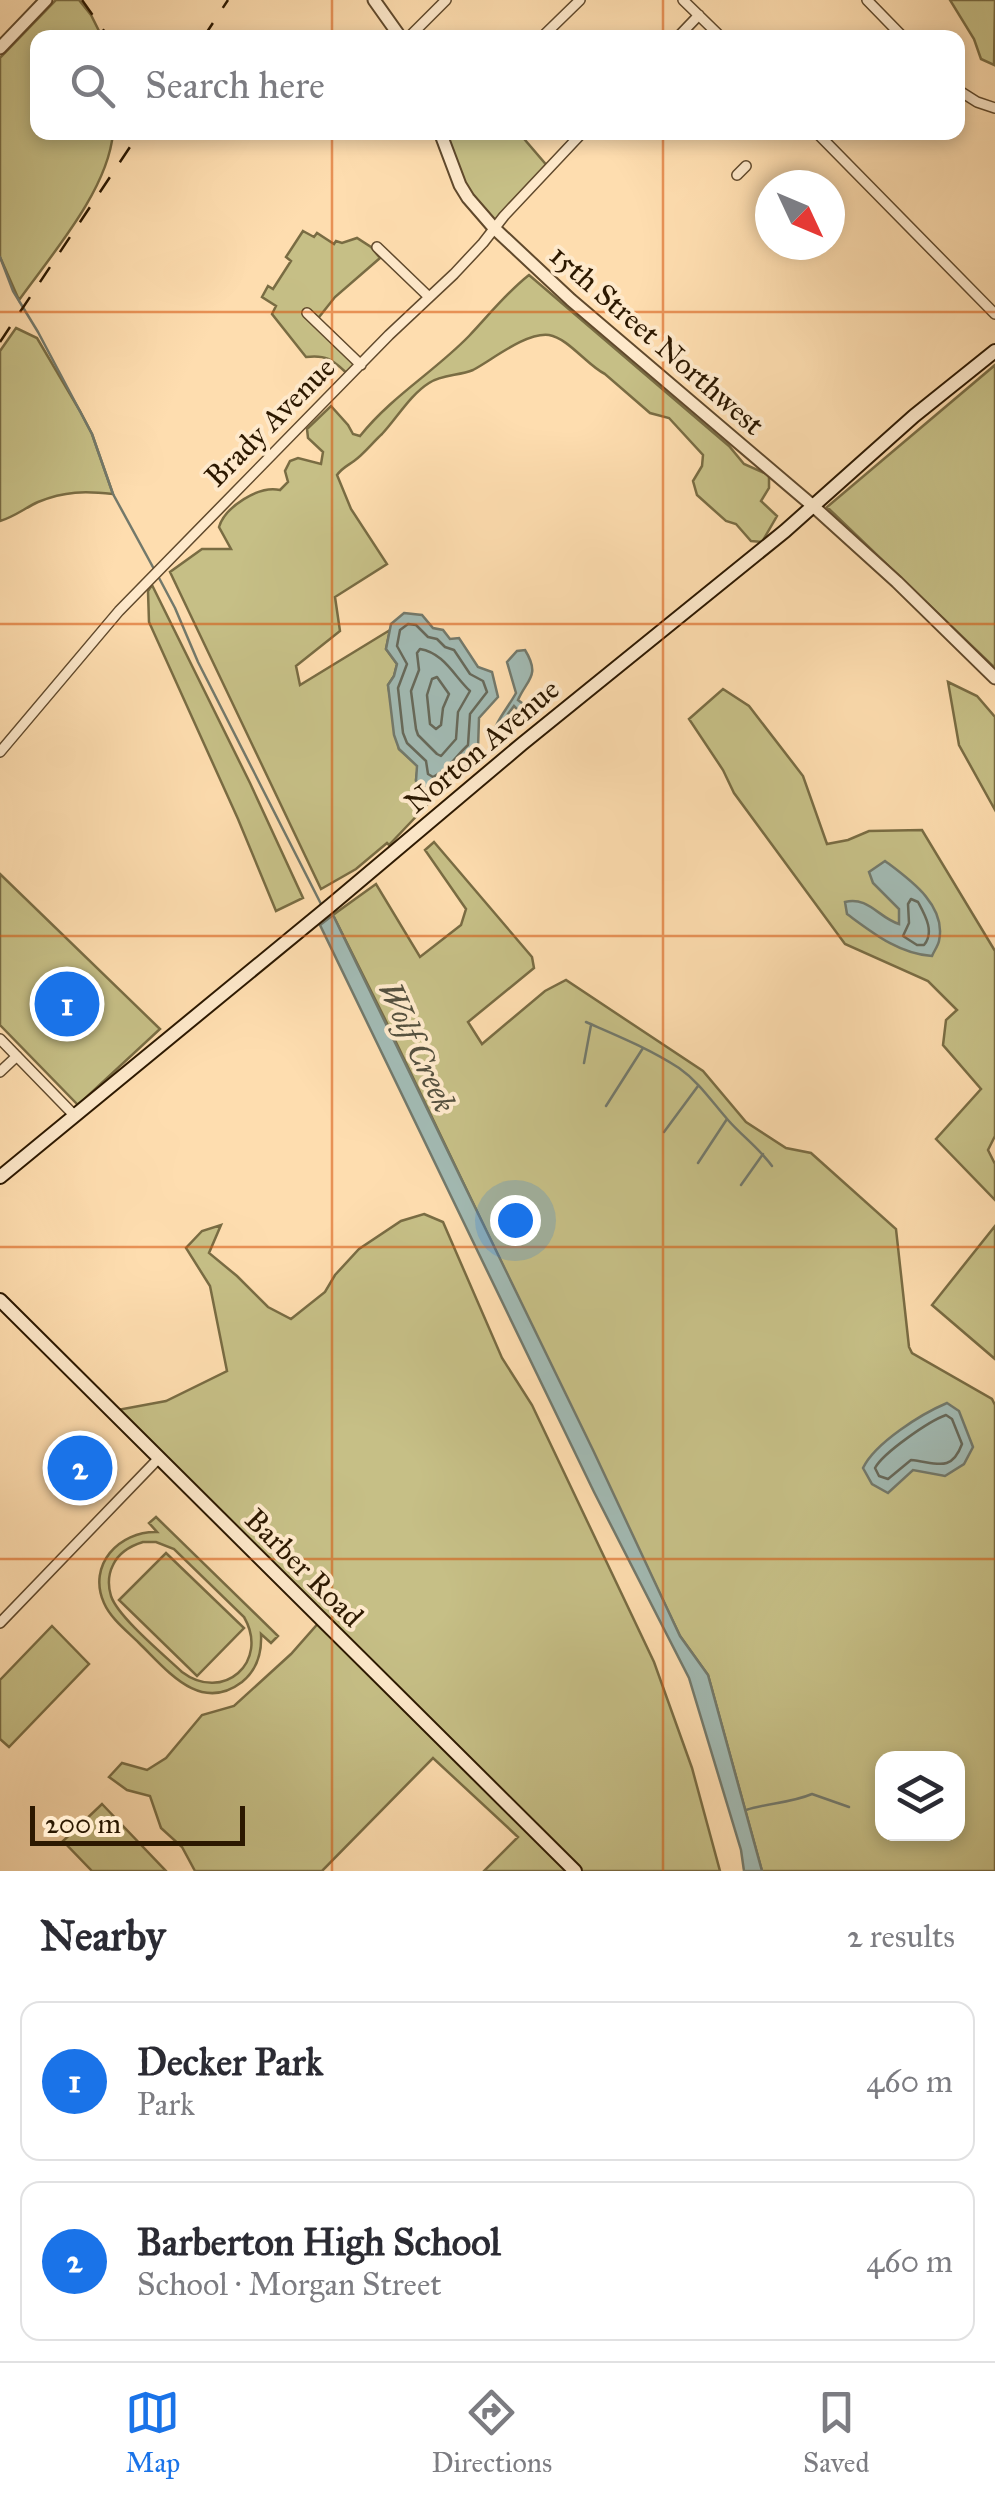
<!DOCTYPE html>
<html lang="en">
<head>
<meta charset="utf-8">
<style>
  :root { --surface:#fff; --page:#f2f2f3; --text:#2b2b33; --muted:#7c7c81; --line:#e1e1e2; --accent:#1a73e8 }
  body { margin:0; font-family:"IM FELL Great Primer",serif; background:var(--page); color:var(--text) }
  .controls { position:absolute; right:30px; bottom:30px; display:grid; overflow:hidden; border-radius:20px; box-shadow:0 5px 15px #0003 }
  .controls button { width:90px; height:90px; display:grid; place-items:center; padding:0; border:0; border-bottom:2px solid var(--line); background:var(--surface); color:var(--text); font:50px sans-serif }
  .compass { position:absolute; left:755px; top:170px; width:90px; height:90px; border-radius:50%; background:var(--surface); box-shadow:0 5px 15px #0003; rotate:134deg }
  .scale { position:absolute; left:30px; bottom:25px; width:215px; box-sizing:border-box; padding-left:10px; border:5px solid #2c1800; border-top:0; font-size:28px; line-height:35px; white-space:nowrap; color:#2c1800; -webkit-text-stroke:8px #fee9cb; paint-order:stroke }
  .you { position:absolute; left:515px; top:1220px; width:35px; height:35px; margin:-25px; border:8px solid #fff; border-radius:50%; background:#1a73e8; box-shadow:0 0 0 15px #1a73e833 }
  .badge { display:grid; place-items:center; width:65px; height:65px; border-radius:50%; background:var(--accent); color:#fff; font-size:32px; font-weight:700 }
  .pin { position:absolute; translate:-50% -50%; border:5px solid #fff; box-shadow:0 2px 10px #0006 }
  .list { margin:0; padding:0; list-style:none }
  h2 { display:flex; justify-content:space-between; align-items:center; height:130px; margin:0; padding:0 40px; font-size:42px }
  h2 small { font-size:32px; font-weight:400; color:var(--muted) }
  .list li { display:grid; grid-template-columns:65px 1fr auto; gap:30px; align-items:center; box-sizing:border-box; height:160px; margin:0 20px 20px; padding:0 20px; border:2px solid var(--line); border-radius:20px }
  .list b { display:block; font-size:38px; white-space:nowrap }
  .list p { margin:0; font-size:32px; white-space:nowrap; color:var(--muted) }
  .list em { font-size:32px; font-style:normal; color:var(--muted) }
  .icon { flex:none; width:55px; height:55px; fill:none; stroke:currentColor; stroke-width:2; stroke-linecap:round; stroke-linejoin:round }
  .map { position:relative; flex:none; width:995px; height:1871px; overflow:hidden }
  .search { position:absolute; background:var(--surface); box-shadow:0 5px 15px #0003; left:30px; right:30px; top:30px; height:110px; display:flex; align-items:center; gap:25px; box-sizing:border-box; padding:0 35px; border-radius:20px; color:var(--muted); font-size:38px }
  .sheet { height:490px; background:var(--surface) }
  nav { display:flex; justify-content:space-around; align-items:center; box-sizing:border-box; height:140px; border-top:2px solid var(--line); background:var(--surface); font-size:28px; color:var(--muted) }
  nav a { display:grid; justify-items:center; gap:5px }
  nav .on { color:var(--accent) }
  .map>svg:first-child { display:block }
  .green { fill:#c6bf86; stroke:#796c43; stroke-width:2.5; fill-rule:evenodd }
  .water { fill:#a2bab3; stroke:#73796b; stroke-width:2.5 }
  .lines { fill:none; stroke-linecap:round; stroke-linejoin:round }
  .shore { stroke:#67695a; stroke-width:2.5 }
  .stream { stroke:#73796b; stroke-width:2.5 }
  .minor-casing { stroke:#60492c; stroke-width:12 }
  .tertiary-casing { stroke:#60492c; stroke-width:15 }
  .secondary-casing { stroke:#2c1800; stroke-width:16 }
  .minor { stroke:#fee9cb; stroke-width:9 }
  .tertiary { stroke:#fee9cb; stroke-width:11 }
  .secondary { stroke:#fee9cb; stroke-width:12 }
  .rail { stroke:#2c1800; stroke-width:2.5; stroke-dasharray:18 18; stroke-linecap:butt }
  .grid { fill:none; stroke:#d5520b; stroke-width:2.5; stroke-opacity:0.55 }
  .labels { text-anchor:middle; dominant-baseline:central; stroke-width:8; stroke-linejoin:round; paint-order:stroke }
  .street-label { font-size:30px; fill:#2c1800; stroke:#fee9cb }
  .water-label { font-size:32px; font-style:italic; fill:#55513f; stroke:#fee9cb }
</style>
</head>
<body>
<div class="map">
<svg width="995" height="1871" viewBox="0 0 995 1871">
  <rect width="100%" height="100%" fill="#feddaf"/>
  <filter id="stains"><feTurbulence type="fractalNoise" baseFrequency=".002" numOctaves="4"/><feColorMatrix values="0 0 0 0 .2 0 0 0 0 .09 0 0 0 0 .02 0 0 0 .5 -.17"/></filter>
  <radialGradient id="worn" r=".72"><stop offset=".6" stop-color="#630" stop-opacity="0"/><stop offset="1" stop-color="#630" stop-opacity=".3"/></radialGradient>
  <!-- green -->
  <path class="green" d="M56,0H79L91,15L102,37L38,38V132L113,133C108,190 52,254 19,300L0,257V58Z
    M950,0H995L994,65L981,59L974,39Z
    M454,133H519L549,168L494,225L470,197L445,141Z
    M303,231L314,237L317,233L334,244L336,241L342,243L357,238L371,247L380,258L335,297L316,321L361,365L350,376C334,362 329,354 306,357L272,314L276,306L262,297L268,286L273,289L291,261L286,257Z
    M529,275L729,446L744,464L769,475V488L761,501L777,516L762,542L751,541L736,524L726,521L697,495L693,481L702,466L703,455L669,418L650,413L605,374C588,366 568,338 549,335C526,332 492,360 473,370C459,376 442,374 429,383C410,395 397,418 382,434C373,442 364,454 354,461C347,466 342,468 337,475L351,509L387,564L335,597L340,631L296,666L300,685L390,630L386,649L397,664L394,676L388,685L399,749L418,766L416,780L428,790L427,805L389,845L387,843L356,869L321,889L170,572L202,549H231L219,527C225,507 259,485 280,490L288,482L285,471L290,461L298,458L321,464L323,452L308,438L307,429L331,406L348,425L353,434L360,436C392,396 434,372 469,336C489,315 506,293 529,275Z
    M16,328L37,338L80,411L92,434L113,494C85,491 65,491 38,502C25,508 14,517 0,521V351Z
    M995,365V668L827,507Z
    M152,585L250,783L303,898L276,911L238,819L149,622L148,591Z
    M948,682L977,696L995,717V810L959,745Z
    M723,689L749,706L803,776L827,844L848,840L869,831L922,830L995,951V1136L988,1150L995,1164V1200L936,1139L981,1089L943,1045L946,1020L957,1010L928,981L845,944L734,793L723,770L689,719Z
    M434,842L532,957L534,968L468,1022L482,1044L545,991L566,980L703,1071L746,1122L786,1148L811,1153L896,1229L909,1347L912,1353L992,1399L995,1405V1871H762L708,1675L680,1636L384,1017L333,915L376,884L420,957L461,925L466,909L425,850ZM882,1758H958V1834H882Z
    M0,874L160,1029L78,1105L0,1025Z
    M424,1214L443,1222L502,1358L532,1405L654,1662L692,1768L720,1871H484L518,1837L433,1758L322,1871H195L182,1847L161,1828L150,1796L127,1790L109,1777L122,1763L147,1770L166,1758L202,1715L234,1706L291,1654L321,1620L112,1411L166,1401L227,1371L210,1286L186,1248L202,1231L221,1225L209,1253L237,1276L268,1307L291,1319L325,1292L335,1275L359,1249L401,1221Z
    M995,1226V1359L932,1305Z
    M156,1517L278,1636L271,1643L261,1634C262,1653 257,1670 242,1682C200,1714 167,1670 139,1643C127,1631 111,1619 104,1603C87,1565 119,1531 157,1532L149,1523ZM143,1542H156L174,1549L244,1617C270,1662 223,1703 182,1672C164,1655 118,1617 111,1596C108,1586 108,1575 113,1565C119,1552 130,1546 143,1542Z
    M166,1553L244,1628L197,1676L119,1600Z
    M52,1626L89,1664L9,1747L0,1739V1680Z
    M102,1804L166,1871H92L63,1841Z"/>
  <!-- water -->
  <path class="water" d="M404,613L422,615L433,628L443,630L450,639L459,638L478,667L492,672L498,697L479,718L478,749C471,756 467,764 461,771C452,780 439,786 428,790L416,781L417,766L399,749L394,735L388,685L394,676L397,664L386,649L391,624Z
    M525,650C541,676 527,679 518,700L530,709L532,713L520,722L519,711L514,706L508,714L504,739L497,745H492C491,725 507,710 516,693L507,662L517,651Z
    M885,861C909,879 947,905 939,941C938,946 934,951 932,956C899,954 873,933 847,914L845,902C868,896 879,918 899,924V909L873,883L869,872Z
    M333,915L593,1450L680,1636L708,1675L762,1871H744L741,1850L689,1678L594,1492L320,925Z
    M947,1403L959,1411L973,1447L964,1464L945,1476L913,1470L888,1493L872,1484L863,1468C875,1443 921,1414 947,1403Z"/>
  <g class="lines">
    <!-- shore -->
    <path class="shore" d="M408,624L416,625L428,637L437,639L445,647L454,650L470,674L483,681L487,692L470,714L468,745C455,757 449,769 433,777L428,774L426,761L407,743L403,733L398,688L407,664L397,646L400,630Z
      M420,649C444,653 454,676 470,691L458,712L456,739L441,756L437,754L418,735L416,729L411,691L419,670L417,653Z
      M437,677L449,694L443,708L441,725L436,729L430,724L427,695L432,679Z
      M911,899L918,902C925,915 935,932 924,945H917L903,936L909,923L908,904Z
      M946,1415L952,1419L962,1444C951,1474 935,1462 911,1460L888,1479L879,1476L875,1468C883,1453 929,1421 946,1415Z"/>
    <!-- stream -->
    <path class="stream" d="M0,257L13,291L38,332L92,434L113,494L154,569
      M158,576L175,608L198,662L321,904
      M586,1022C618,1036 650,1049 679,1068C699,1082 712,1102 728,1120C742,1136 759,1148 772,1166
      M584,1063L591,1025
      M606,1106L643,1048
      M664,1132L698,1086
      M698,1163L727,1119
      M741,1185L763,1154
      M746,1810C767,1803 791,1803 812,1794L849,1807"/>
    <defs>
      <path id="minor" d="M683,0L722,38
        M867,0L904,38
        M408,38L446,0
        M541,38L580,0
        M677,38L699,15
        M958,90L977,102L995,108
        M816,132L995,314
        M737,175L746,166
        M377,247L429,297
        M307,313L361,365
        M0,752L119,611L389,335L454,274L483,243L504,216L583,132
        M0,1039L74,1115
        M0,1072L17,1056
        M0,1623L159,1458"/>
      <path id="tertiary" d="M374,0L401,38
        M0,48L46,0
        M440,132L460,185L468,198L494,228L571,300L813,506L897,582L995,678"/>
      <path id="secondary" d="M0,1177L331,905L522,744L785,531L914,416L995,351
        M0,1300L575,1871"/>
    </defs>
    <!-- minor casing -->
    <use href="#minor" class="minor-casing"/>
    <!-- tertiary casing -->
    <use href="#tertiary" class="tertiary-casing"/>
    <!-- secondary casing -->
    <use href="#secondary" class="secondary-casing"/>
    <!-- minor -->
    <use href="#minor" class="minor"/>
    <!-- tertiary -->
    <use href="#tertiary" class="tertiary"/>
    <!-- secondary -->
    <use href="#secondary" class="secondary"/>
    <!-- rail -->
    <path class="rail" d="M82,0L109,38
      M203,38L228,0
      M0,342L140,132"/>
  </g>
  <!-- grid -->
  <path class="grid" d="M332,0V38M663,0V38M332,132V1871M663,132V1871M0,312H995M0,624H995M0,936H995M0,1247H995M0,1559H995"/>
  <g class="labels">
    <!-- street labels -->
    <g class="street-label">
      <text transform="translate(657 340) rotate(41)">15th Street Northwest</text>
      <text transform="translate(270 422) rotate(-45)">Brady Avenue</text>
      <text transform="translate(482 746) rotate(-40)">Norton Avenue</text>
      <text transform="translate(304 1568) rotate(45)">Barber Road</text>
    </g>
    <!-- water labels -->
    <g class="water-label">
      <text transform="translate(417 1047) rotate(65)">Wolf Creek</text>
    </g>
  </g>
  <rect width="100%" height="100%" filter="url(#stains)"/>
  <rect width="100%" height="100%" fill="url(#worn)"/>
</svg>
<div class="controls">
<button><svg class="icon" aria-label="layers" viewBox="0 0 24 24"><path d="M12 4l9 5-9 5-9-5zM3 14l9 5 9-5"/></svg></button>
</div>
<svg class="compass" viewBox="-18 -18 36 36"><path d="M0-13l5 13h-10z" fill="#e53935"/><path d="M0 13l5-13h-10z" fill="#7c7c81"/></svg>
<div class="scale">200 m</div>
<div class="you"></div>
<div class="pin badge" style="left:67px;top:1004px">1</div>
<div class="pin badge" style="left:80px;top:1468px">2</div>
<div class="search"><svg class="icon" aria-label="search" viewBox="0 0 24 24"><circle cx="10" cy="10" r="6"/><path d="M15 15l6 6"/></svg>Search here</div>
</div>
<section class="sheet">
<h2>Nearby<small>2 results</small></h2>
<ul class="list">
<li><span class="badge">1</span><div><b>Decker Park</b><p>Park</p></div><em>460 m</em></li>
<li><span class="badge">2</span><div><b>Barberton High School</b><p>School · Morgan Street</p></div><em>460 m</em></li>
</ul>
</section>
<nav>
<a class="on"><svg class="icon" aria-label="map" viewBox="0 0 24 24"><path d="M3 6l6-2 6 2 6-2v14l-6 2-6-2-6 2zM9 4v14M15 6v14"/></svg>Map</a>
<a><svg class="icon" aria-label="directions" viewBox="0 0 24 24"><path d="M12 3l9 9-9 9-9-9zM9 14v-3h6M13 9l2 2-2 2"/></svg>Directions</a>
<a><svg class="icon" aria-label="saved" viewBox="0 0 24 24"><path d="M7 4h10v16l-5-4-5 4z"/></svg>Saved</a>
</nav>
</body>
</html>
